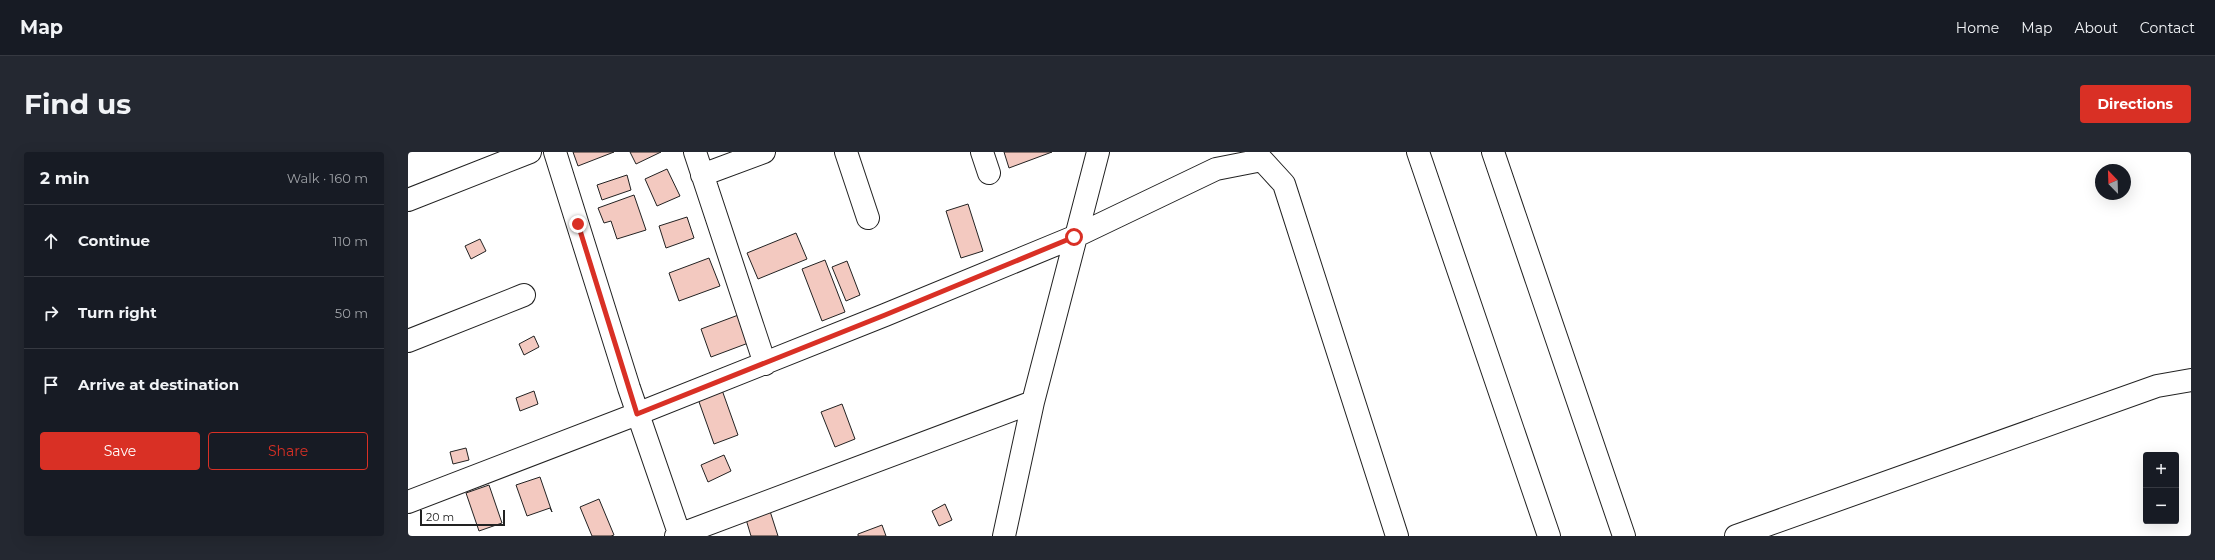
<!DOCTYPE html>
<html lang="en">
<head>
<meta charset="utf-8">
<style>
  :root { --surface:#171b24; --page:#242831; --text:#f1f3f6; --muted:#9ea1a6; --line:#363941; --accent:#d93025 }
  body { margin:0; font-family:Montserrat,sans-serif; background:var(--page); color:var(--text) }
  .controls { position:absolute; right:12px; bottom:12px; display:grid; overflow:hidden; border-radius:4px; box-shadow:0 4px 16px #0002 }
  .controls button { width:36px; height:36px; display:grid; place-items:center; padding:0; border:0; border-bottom:1px solid var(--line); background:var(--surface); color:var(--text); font:20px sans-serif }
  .compass { position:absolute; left:1687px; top:12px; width:36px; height:36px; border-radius:50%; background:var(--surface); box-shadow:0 4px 16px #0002; rotate:337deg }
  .scale { position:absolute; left:12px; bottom:10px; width:85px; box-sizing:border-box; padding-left:4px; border:2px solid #222; border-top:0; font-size:11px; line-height:14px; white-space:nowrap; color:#222; -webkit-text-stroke:3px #fff; paint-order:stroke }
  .stop { position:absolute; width:12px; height:12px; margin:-9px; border:3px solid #d93025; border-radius:50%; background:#fff }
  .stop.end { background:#d93025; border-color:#fff; box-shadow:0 1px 4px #0008 }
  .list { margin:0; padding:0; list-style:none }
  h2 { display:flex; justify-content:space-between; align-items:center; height:52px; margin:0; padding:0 16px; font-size:17px }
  h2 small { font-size:13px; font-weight:400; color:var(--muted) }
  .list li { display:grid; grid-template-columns:26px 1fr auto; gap:12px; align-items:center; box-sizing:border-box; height:72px; padding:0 16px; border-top:1px solid var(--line) }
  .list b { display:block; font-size:15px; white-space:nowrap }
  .list em { font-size:13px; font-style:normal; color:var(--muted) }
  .actions { display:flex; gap:8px; padding:12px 16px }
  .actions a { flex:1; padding:9px 0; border:1px solid var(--accent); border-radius:4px; text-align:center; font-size:14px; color:var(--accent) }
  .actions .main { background:var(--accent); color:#fff }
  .icon { flex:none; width:22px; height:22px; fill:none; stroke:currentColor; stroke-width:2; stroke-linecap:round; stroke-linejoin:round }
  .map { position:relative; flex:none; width:1783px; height:384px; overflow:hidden; border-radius:4px }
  header { display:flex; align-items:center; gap:24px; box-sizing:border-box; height:56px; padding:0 20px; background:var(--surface); border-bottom:1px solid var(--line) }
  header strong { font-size:19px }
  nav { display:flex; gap:22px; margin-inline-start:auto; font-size:14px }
  .intro { display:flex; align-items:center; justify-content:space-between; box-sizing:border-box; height:96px; padding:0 24px }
  h1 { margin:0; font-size:28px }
  .button { padding:10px 18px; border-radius:4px; background:var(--accent); color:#fff; font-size:14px; font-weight:700 }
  main { display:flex; gap:24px; padding:0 24px }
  aside { flex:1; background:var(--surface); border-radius:4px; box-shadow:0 4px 16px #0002 }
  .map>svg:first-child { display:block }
  .building { fill:#f3c9c0; stroke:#222 }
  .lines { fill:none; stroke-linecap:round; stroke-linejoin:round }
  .street-casing { stroke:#222; stroke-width:24 }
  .street { stroke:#fff; stroke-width:22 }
  .route { stroke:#d93025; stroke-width:5 }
</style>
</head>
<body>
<header>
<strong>Map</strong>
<nav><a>Home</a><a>Map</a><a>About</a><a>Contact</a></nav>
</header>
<div class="intro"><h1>Find us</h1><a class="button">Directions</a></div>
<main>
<aside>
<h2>2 min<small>Walk · 160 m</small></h2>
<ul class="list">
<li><svg class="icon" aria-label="ahead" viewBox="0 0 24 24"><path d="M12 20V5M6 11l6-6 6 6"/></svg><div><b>Continue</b></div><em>110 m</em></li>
<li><svg class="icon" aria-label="right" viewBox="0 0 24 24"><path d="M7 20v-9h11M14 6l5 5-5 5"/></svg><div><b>Turn right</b></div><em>50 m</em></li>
<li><svg class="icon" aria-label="arrive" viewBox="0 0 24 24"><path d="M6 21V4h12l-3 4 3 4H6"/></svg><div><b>Arrive at destination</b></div></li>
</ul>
<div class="actions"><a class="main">Save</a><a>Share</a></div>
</aside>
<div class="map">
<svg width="1783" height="384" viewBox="0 0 1783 384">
  <rect width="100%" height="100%" fill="#fff"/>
  <!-- building -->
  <path class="building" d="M165,0H206L170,14Z
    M222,0H253L228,12Z
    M596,0H644L601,16Z
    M259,17L272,44L249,54L237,27Z
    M219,23L223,38L194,48L189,33Z
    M226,43L238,78L209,87L203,69L196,71L190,56Z
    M560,52L575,99L553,106L538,59Z
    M279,65L286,86L258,96L251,74Z
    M388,81L399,107L350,127L339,101Z
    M72,87L78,99L63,107L57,94Z
    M301,106L312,134L271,149L261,121Z
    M417,108L437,160L414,169L394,117Z
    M439,109L452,143L438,149L424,115Z
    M333,162L343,190L303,205L293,177Z
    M126,184L131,195L116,203L111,192Z
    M314,238L330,283L306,292L290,247Z
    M126,239L130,252L112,259L108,246Z
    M434,252L447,287L427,295L413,260Z
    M58,296L61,308L45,312L42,300Z
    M316,303L323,319L300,330L293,313Z
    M132,325L144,360L142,356L119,364L108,333Z
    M81,333L94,371L71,379L58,341Z
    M191,347L206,383L203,384H184L172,355Z
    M537,352L544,368L531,374L524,359Z
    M361,356L370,384H343L337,364Z
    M474,373L478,384H450V382Z"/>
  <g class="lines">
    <defs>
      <path id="street" d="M147,0L221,236L272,384
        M287,0L357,212
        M438,0L460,66
        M574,0L581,21
        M1010,0L1141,384
        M1085,0L1216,384
        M294,23L356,0
        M0,48L122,0
        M0,189L116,143
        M0,350L229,262L477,163L666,85L808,17L854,8L876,32L989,384
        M268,384L625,250
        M596,384L625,250L690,0
        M1328,384L1749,234L1783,228"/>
    </defs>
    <!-- street casing -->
    <use href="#street" class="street-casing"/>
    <!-- street -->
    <use href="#street" class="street"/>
  </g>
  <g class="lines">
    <!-- route -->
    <path class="route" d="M170,72L229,262L477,163L666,85"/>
  </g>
</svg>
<div class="controls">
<button>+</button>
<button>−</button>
</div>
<svg class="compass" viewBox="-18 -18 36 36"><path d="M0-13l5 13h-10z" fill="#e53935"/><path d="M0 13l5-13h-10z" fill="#9ea1a6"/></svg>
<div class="scale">20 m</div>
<div class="stop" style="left:666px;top:85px"></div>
<div class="stop end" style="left:170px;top:72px"></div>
</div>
</main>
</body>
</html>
